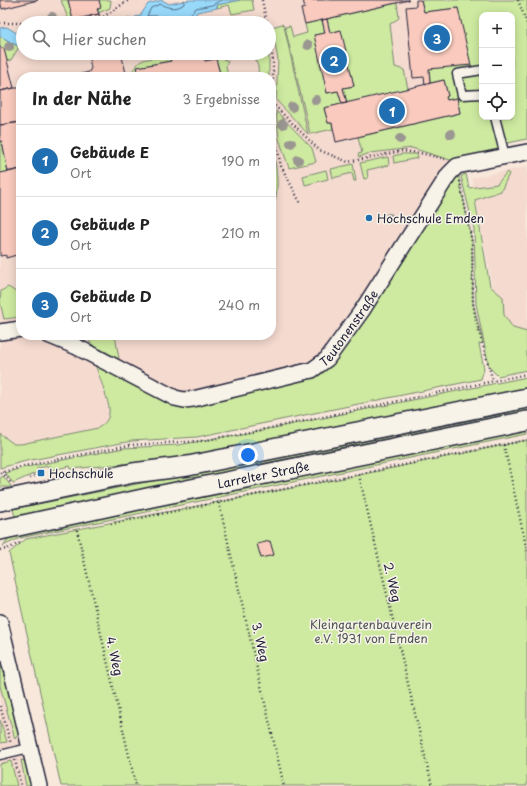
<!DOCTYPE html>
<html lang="de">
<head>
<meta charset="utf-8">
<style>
  :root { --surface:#fff; --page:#f2f2f2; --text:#222; --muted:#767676; --line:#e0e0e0; --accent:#1f6fb2 }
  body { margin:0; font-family:"Playpen Sans",sans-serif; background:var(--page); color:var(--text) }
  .controls { position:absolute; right:12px; top:12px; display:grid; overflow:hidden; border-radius:8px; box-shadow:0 2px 10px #0003 }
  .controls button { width:36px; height:36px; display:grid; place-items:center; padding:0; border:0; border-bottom:1px solid var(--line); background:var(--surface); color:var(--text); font:20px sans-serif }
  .you { position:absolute; left:248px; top:455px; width:14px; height:14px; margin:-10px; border:3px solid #fff; border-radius:50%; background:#1a73e8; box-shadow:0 0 0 6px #1a73e833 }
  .badge { display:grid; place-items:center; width:26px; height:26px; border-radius:50%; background:var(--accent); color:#fff; font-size:13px; font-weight:700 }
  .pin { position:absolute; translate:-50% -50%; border:2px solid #fff; box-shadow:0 1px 4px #0006 }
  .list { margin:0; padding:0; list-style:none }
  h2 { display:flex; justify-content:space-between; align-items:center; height:52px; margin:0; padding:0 16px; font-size:17px }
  h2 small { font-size:13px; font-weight:400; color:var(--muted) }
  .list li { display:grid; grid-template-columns:26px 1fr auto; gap:12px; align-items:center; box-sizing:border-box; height:72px; padding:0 16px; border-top:1px solid var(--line) }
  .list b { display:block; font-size:15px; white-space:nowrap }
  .list p { margin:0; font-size:13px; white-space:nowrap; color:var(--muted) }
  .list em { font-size:13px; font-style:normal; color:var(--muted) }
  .icon { flex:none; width:22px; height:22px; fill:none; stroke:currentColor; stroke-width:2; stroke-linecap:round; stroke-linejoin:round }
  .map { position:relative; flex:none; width:527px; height:786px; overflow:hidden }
  .search { position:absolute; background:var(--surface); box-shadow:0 2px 10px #0003; left:16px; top:16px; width:260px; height:44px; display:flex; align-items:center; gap:10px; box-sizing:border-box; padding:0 14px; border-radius:22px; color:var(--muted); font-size:15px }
  .panel { position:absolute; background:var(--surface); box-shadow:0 2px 10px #0003; left:16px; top:72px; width:260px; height:268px; border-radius:16px }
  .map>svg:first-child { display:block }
  .built { fill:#f4dacf; fill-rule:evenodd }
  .green { fill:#ceeaa0; stroke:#78866e; fill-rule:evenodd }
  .water { fill:#98d9fa; stroke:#6990ae }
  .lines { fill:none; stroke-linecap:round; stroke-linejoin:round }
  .shore { stroke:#516b87; stroke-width:1 }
  .building { fill:#f9cabd; stroke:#22223b }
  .service-casing { stroke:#22223b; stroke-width:11 }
  .minor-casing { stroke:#22223b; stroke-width:18 }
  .tertiary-casing { stroke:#22223b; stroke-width:22 }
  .path { stroke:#22223b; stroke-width:2.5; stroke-dasharray:1 3; stroke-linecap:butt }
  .service { stroke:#f7f3e8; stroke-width:8 }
  .minor { stroke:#f7f3e8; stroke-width:15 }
  .tertiary { stroke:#f7f3e8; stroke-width:19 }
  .tree { fill:#9a9691 }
  .poi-dot { fill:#1f6fb2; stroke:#f7f3e8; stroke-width:1.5 }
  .labels { text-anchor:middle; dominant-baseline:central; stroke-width:3; stroke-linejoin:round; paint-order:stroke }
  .poi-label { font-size:12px; fill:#22223b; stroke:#f7f3e8; text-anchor:start }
  .street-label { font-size:12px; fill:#22223b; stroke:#f7f3e8 }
  .park-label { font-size:12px; fill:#4d5454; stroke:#f7f3e8 }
</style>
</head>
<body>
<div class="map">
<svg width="527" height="786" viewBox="0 0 527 786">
  <rect width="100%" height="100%" fill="#f8e7db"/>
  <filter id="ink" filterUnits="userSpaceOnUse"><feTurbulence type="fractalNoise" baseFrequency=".025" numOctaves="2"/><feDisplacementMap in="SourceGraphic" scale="8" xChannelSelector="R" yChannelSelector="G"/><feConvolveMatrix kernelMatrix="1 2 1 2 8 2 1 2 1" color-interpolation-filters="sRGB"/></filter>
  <g filter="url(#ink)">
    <!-- built -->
    <path class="built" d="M0,0H467L482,117L457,167L472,242L473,303L483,343L351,364L198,398L95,364L110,411L107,419L98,428L21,444H14L0,434ZM23,23H269V53H23ZM21,77H271V335H21Z
      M527,167V363L506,359L472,178Z
      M0,622L39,786H0Z"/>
    <!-- green -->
    <path class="green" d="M61,0H68L73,20L69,21Z
      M99,0H111L110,8L98,13Z
      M240,0H252L254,10L232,14L229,5L217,8V5Z
      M421,0H527V139L508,143L500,128L507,156L457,167L472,242L473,303L483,343L479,344L484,369L481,379L197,437L132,441L26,461L0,468V434L14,444H21L98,428C103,425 109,420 109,413C111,405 98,374 95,364L175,398L321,365L453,161L412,148L370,153L359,157L358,154L362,153L358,137L460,113L457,98L447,100L446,97L448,96L444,80L430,83L429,69L458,8L424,12ZM482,15H512V117H482Z
      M397,3L399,18L390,24L395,67L404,70L408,89L347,103L343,88L354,86L340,30L330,33L327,19Z
      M322,20L325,33L315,35L327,93L338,91L342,104L324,108L328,123H332L333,129L310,134L285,27L290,26L293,37L307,33L305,24Z
      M282,24L284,26L308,134L276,100L278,60L272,27Z
      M0,36L19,47L11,60L7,61L0,47Z
      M269,52V77H257C263,61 248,50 234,56L231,53Z
      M161,53H169L171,61L138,67V71L132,72C143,52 151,64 161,53Z
      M221,58L228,61L226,66L228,77H221L216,59Z
      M276,111L312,148L316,162L289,168L279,139Z
      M2,141L8,172L0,173V142Z
      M271,144C277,168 281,190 271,213Z
      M402,154H417L418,158L394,163L393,156Z
      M388,157L389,165L367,170L368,178L364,179L360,163Z
      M353,164L356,181H354L352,173L333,178L331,169Z
      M326,170L328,179L305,185L303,176Z
      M507,172L509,174L501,191L475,200L490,286L503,297L504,315L513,328L527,332V370L498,376L489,367L476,304L474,229L461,176L466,174L469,188L497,184Z
      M8,287L21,295V317L4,319L0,302L1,291Z
      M87,335H115L119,359L91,344Z
      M527,377V391L206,456L71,469L70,466L52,470L51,466L37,468L38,472L13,483L5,473L22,468L124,448L178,445L263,430Z
      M527,405V413L15,517L13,509Z
      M527,429V434L20,538L3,546L10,536Z
      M527,440V786H61L9,553L26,539L359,475Z
      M3,476L12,487H0V478Z
      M0,662L20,732L15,739L0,686Z
      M0,720L7,742L0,743Z
      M21,760L24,761L28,765L32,786H26Z
      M11,761L17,786H0V764Z"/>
    <!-- water -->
    <path class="water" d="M162,0L169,4L189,0H240L217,5V8L197,12L194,17L170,23H158L156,19L136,23L135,17L140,16L148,4Z
      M130,18L131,23H106Z
      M7,27L23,37V49L0,36V28Z"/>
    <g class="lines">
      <!-- shore -->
      <path class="shore" d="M161,23L158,16H147L151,8L160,4C168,8 176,10 184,4V0
        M173,23L176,18L191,14L196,8L212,5L222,0"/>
    </g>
    <!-- building -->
    <path class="building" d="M0,0H38L2,9Z
      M68,0H99L101,8L97,9L99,14L73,20Z
      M303,0H409L305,24L301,9L305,8Z
      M416,0H421L424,12L458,8L471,65L429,69L430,83L425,85L424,77L413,78L406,7L416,6Z
      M99,14L101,23H91L90,16Z
      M260,19L261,23H243Z
      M327,19L330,33L341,30L354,86L343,88L347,103L342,104L338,91L327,93L314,35L325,33L322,20Z
      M0,47L4,49L14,88L0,91Z
      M88,53H121L127,77H69L89,72L91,68Z
      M169,53H203L205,61L216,59L221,77H127L126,73L138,71L137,67L171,61Z
      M444,80L448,96L446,97L447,100L457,98L460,113L336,142L332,123H328L324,108Z
      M14,88H21V122L0,125V91Z
      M21,122V169L8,172L2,141L0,142V125Z
      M21,169V251L19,252L20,254L6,258V255L0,256V173Z
      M270,541L274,555L261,558L257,544Z"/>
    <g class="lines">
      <defs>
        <path id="service" d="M482,70L457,74L462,95L482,94
          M495,117L505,156
          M0,755L29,748"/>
        <g id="minor">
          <path d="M0,332L21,329"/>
          <path id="s1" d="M48,335L77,347L175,398L184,400L193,399L312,370L327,359L363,309L449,174L457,166L527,152"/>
          <path d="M0,622L39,786"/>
        </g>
        <g id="tertiary">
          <path d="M0,501L133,473L188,466L527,398"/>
          <path id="s2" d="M0,530L152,497L527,421"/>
        </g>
      </defs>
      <!-- service casing -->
      <use href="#service" class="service-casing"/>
      <!-- minor casing -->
      <use href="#minor" class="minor-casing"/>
      <!-- tertiary casing -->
      <use href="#tertiary" class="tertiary-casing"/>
      <!-- path -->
      <path class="path" d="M262,0L267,23
        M518,0L527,24
        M100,19L129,0
        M0,23H23
        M83,23L91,21
        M269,35L273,60V128L281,166L301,204
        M272,103L319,150L348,162L402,151L420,153L445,159
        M460,181L472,242L473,303L476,321L493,381
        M504,445L527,551
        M2,472L12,484
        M0,473L24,466L130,445L201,441L261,430L527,374
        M359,475L432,786
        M30,478L41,473
        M219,503L284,786
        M111,524L527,440
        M77,530L136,786
        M0,550L7,549L20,543
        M0,706L11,744
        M15,760L21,786"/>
      <!-- service -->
      <use href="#service" class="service"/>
      <!-- minor -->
      <use href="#minor" class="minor"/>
      <!-- tertiary -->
      <use href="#tertiary" class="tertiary"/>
    </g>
    <!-- trees -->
    <g class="tree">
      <circle cx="52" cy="17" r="5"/>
      <circle cx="308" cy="45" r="5"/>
      <circle cx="9" cy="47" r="5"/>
      <circle cx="316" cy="100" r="5"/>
      <circle cx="292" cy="107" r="5"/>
      <circle cx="283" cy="124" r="5"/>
      <circle cx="451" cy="134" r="5"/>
      <circle cx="400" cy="139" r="5"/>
      <circle cx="291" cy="143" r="5"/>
      <circle cx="298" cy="160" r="5"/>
      <circle cx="389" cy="218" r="5"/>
    </g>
  </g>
  <!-- markers -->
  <g class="poi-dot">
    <circle cx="369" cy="218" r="4"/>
    <rect x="37" y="469" width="8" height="8" rx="2"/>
  </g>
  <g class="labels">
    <!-- poi labels -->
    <g class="poi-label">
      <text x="377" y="218">Hochschule Emden</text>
      <text x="49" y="473">Hochschule</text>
    </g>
    <!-- street labels -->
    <g class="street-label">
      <text stroke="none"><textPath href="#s1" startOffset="339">Teutonenstraße</textPath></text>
      <text stroke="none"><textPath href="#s2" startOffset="269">Larrelter Straße</textPath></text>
      <text transform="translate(393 582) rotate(77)">2. Weg</text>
      <text transform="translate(261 642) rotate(77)">3. Weg</text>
      <text transform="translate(115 656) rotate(77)">4. Weg</text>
    </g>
    <!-- park labels -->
    <g class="park-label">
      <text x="371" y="624">Kleingartenbauverein<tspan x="371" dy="14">e.V. 1931 von Emden</tspan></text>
    </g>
  </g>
</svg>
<div class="controls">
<button>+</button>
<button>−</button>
<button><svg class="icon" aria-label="locate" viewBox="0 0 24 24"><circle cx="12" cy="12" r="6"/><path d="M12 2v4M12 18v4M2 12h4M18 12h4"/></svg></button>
</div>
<div class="you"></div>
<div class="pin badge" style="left:392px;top:111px">1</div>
<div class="pin badge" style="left:334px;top:60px">2</div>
<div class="pin badge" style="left:437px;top:38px">3</div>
<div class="search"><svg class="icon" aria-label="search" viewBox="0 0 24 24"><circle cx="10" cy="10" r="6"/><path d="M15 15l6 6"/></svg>Hier suchen</div>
<section class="panel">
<h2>In der Nähe<small>3 Ergebnisse</small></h2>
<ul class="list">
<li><span class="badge">1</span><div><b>Gebäude E</b><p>Ort</p></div><em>190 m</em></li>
<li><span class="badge">2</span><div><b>Gebäude P</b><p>Ort</p></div><em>210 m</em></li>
<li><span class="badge">3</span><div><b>Gebäude D</b><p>Ort</p></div><em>240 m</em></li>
</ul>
</section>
</div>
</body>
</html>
